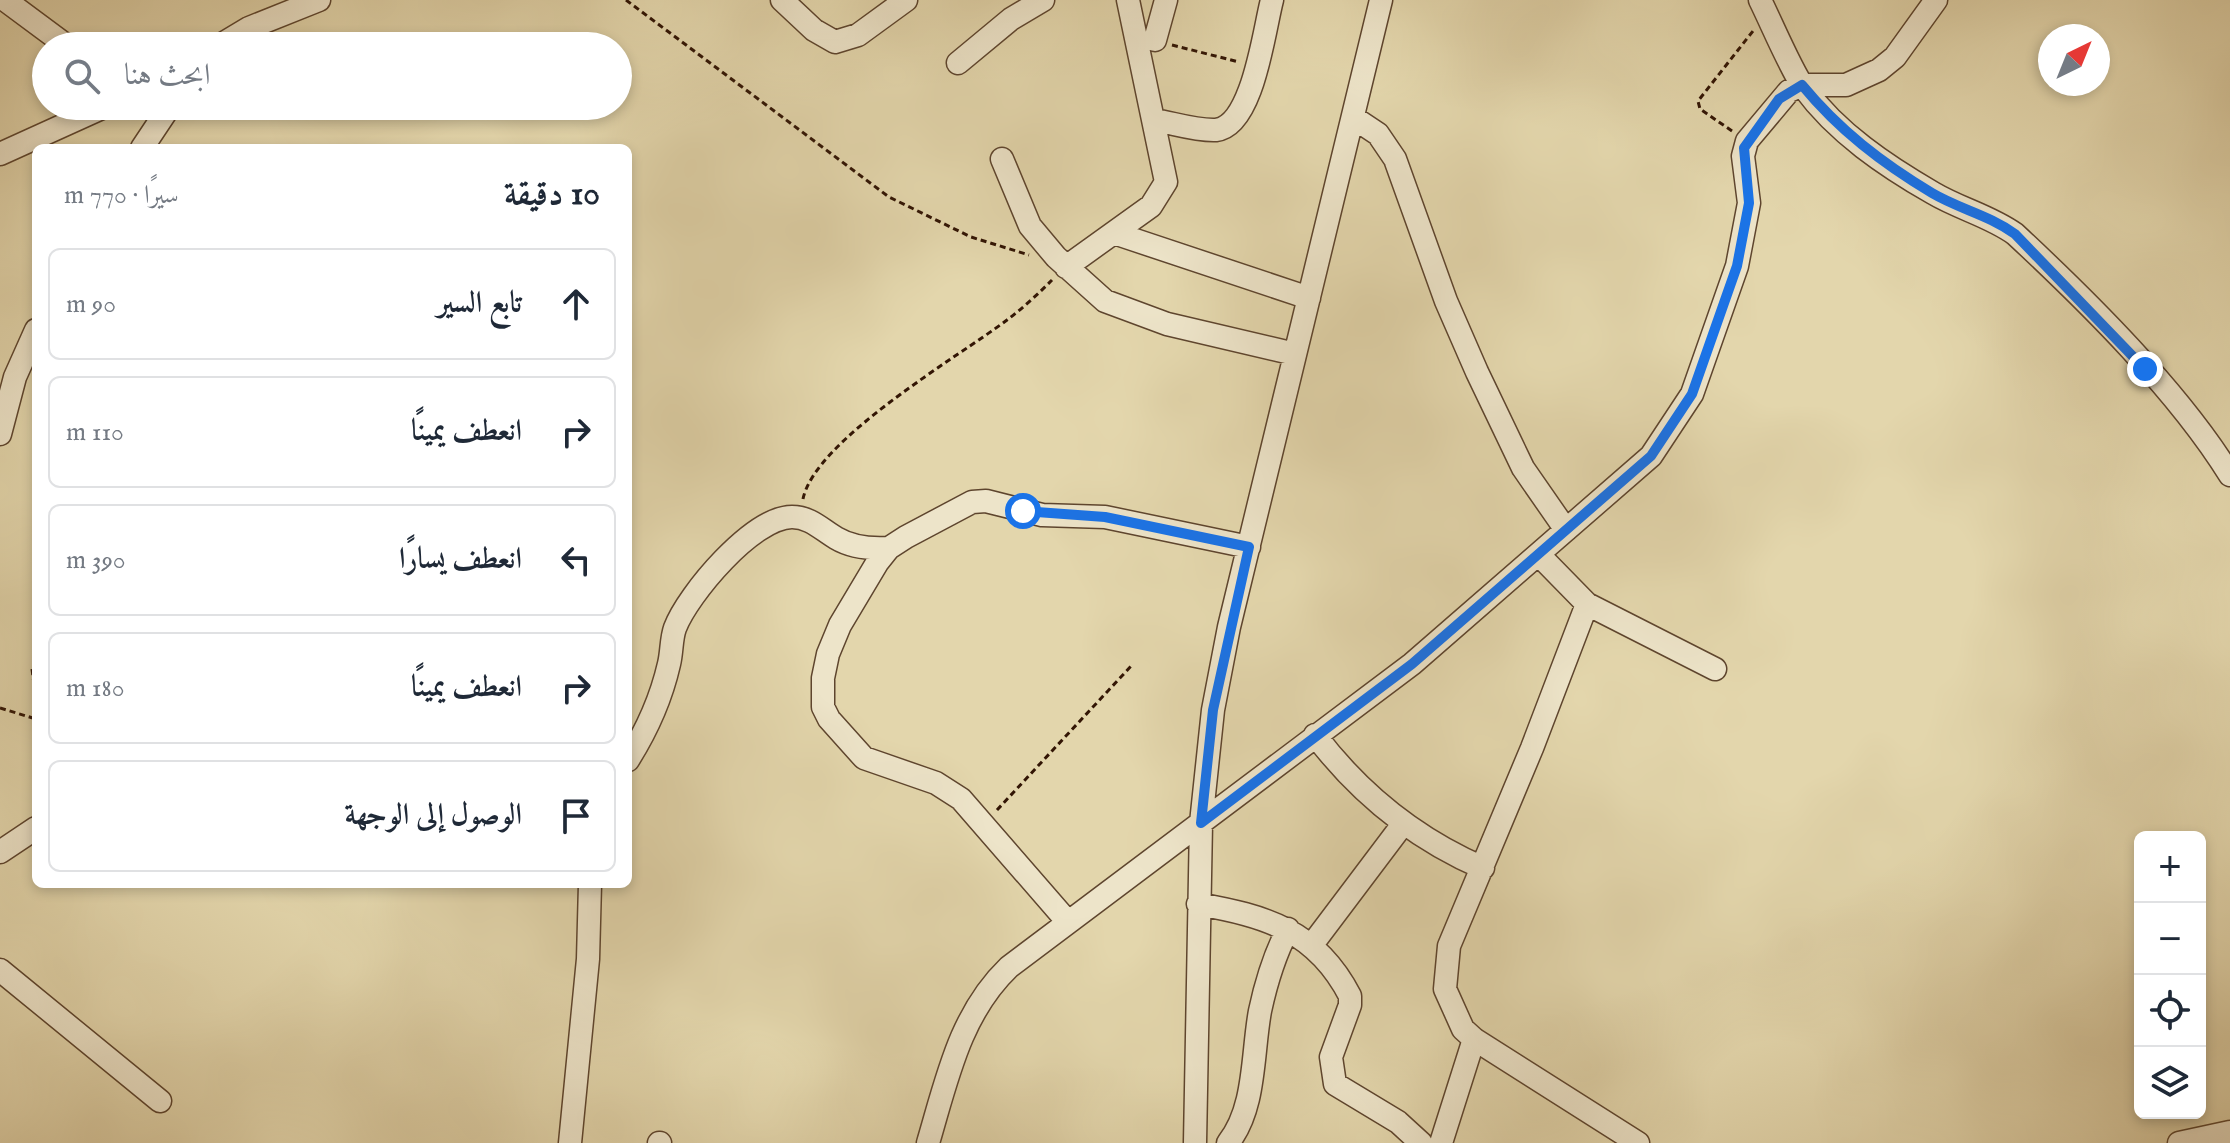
<!DOCTYPE html>
<html lang="ar">
<head>
<meta charset="utf-8">
<style>
  :root { --surface:#fff; --page:#f2f2f3; --text:#1f2937; --muted:#747a83; --line:#e0e1e3 }
  body { margin:0; font-family:"IM FELL English",Amiri,serif; background:var(--page); color:var(--text); direction:rtl }
  .controls { position:absolute; right:24px; bottom:24px; display:grid; overflow:hidden; border-radius:12px; box-shadow:0 4px 12px #0003 }
  .controls button { width:72px; height:72px; display:grid; place-items:center; padding:0; border:0; border-bottom:2px solid var(--line); background:var(--surface); color:var(--text); font:40px sans-serif }
  .compass { position:absolute; left:2038px; top:24px; width:72px; height:72px; border-radius:50%; background:var(--surface); box-shadow:0 4px 12px #0003; rotate:43deg }
  .stop { position:absolute; width:24px; height:24px; margin:-18px; border:6px solid #1a73e8; border-radius:50%; background:#fff }
  .stop.end { background:#1a73e8; border-color:#fff; box-shadow:0 2px 8px #0008 }
  .list { margin:0; padding:0; list-style:none }
  h2 { display:flex; justify-content:space-between; align-items:center; height:104px; margin:0; padding:0 32px; font-size:34px }
  h2 small { font-size:26px; font-weight:400; color:var(--muted) }
  .list li { display:grid; grid-template-columns:52px 1fr auto; gap:24px; align-items:center; box-sizing:border-box; height:112px; margin:0 16px 16px; padding:0 16px; border:2px solid var(--line); border-radius:12px }
  .list b { display:block; font-size:30px; white-space:nowrap }
  .list em { font-size:26px; font-style:normal; color:var(--muted) }
  .icon { flex:none; width:44px; height:44px; fill:none; stroke:currentColor; stroke-width:2; stroke-linecap:round; stroke-linejoin:round }
  .map { position:relative; flex:none; width:2230px; height:1143px; overflow:hidden; direction:ltr }
  .search { position:absolute; background:var(--surface); box-shadow:0 4px 12px #0003; left:32px; top:32px; width:600px; height:88px; display:flex; align-items:center; gap:20px; box-sizing:border-box; padding:0 28px; border-radius:44px; color:var(--muted); font-size:30px }
  .panel { position:absolute; background:var(--surface); box-shadow:0 4px 12px #0003; left:32px; top:144px; width:600px; height:744px; border-radius:12px; direction:rtl }
  .map>svg:first-child { display:block }
  .lines { fill:none; stroke-linecap:round; stroke-linejoin:round }
  .minor-casing { stroke:#5e452e; stroke-width:25 }
  .path { stroke:#321504; stroke-width:3; stroke-dasharray:6 4; stroke-linecap:butt }
  .minor { stroke:#ede4c9; stroke-width:22 }
  .route { stroke:#1a73e8; stroke-width:10 }
</style>
</head>
<body>
<div class="map">
<svg width="2230" height="1143" viewBox="0 0 2230 1143">
  <rect width="100%" height="100%" fill="#e3d6ac"/>
  <filter id="stains"><feTurbulence type="fractalNoise" baseFrequency=".0025" numOctaves="4"/><feColorMatrix values="0 0 0 0 .2 0 0 0 0 .09 0 0 0 0 .02 0 0 0 .5 -.17"/></filter>
  <radialGradient id="worn" r=".72"><stop offset=".6" stop-color="#630" stop-opacity="0"/><stop offset="1" stop-color="#630" stop-opacity=".3"/></radialGradient>
  <g class="lines">
    <defs>
      <path id="minor" d="M5,0L67,46
        M782,0L814,30L835,42L858,35L906,0
        M1760,0C1771,22 1791,70 1804,88C1837,133 1886,166 1933,193C1960,209 1990,216 2015,234C2088,302 2178,391 2230,475
        M1155,40L1166,0
        M219,46L249,28L319,0
        M958,63L1011,19L1043,0
        M1354,118L1378,134L1395,159L1446,301L1477,372L1523,468L1566,530
        M1154,120C1173,123 1196,131 1216,130C1253,126 1264,30 1272,0
        M142,148L170,106
        M0,154L106,106
        M1002,159L1030,226L1056,257L1105,301L1167,324L1295,354
        M1114,233L1309,298
        M1066,267L1151,206L1166,182L1128,0
        M0,434L15,377L36,330
        M1540,556L1587,604L1715,669
        M1587,604L1532,748L1449,946L1445,989L1463,1029L1474,1039L1638,1143
        M1315,735C1359,793 1416,839 1483,868
        M628,760C647,730 661,699 669,664C672,652 671,639 675,628C688,594 753,517 792,517C810,517 821,529 836,538C851,547 872,549 889,548
        M0,852L36,828
        M1198,904C1265,916 1316,930 1350,996V1005L1331,1057L1335,1084L1398,1122L1421,1143
        M1067,921L961,799L936,783L864,758L829,719L823,707V678L828,654L840,625L877,563L889,548L906,537L972,502L986,501L1042,515L1105,517L1249,547
        M1311,946L1403,824
        M0,970L160,1101
        M570,1143L588,959L590,884
        M659,1143H660
        M928,1143C947,1079 960,1014 1009,967L1412,664L1651,456L1692,394L1737,266L1749,203L1743,156L1747,141L1789,91L1802,85H1846L1879,70L1895,57L1936,0
        M1195,1143L1201,823L1213,710L1229,627L1381,0
        M1228,1143C1256,1108 1252,1054 1260,1011C1266,983 1275,954 1288,929
        M1441,1143L1474,1039
        M2179,1143L2230,1132"/>
    </defs>
    <!-- minor casing -->
    <use href="#minor" class="minor-casing"/>
    <!-- path -->
    <path class="path" d="M626,0L889,197L971,237L1029,255
      M1172,45L1239,62
      M1732,131L1700,109L1698,101L1753,31
      M803,499C815,440 958,357 1007,320C1023,308 1038,294 1052,280
      M32,669L36,699
      M0,708L36,719
      M997,810L1133,664"/>
    <!-- minor -->
    <use href="#minor" class="minor"/>
  </g>
  <g class="lines">
    <!-- route -->
    <path class="route" d="M1023,511L1105,517L1249,547L1213,710L1201,823L1412,664L1651,456L1692,394L1737,266L1749,203L1744,148L1779,99L1802,85C1839,130 1882,163 1932,193C1959,209 1989,215 2015,234L2145,369"/>
  </g>
  <rect width="100%" height="100%" filter="url(#stains)"/>
  <rect width="100%" height="100%" fill="url(#worn)"/>
</svg>
<div class="controls">
<button>+</button>
<button>−</button>
<button><svg class="icon" aria-label="locate" viewBox="0 0 24 24"><circle cx="12" cy="12" r="6"/><path d="M12 2v4M12 18v4M2 12h4M18 12h4"/></svg></button>
<button><svg class="icon" aria-label="layers" viewBox="0 0 24 24"><path d="M12 4l9 5-9 5-9-5zM3 14l9 5 9-5"/></svg></button>
</div>
<svg class="compass" viewBox="-18 -18 36 36"><path d="M0-13l5 13h-10z" fill="#e53935"/><path d="M0 13l5-13h-10z" fill="#747a83"/></svg>
<div class="stop" style="left:1023px;top:511px"></div>
<div class="stop end" style="left:2145px;top:369px"></div>
<div class="search"><svg class="icon" aria-label="search" viewBox="0 0 24 24"><circle cx="10" cy="10" r="6"/><path d="M15 15l6 6"/></svg>ابحث هنا</div>
<section class="panel">
<h2>10 دقيقة<small>سيرًا · 770 m</small></h2>
<ul class="list">
<li><svg class="icon" aria-label="ahead" viewBox="0 0 24 24"><path d="M12 20V5M6 11l6-6 6 6"/></svg><div><b>تابع السير</b></div><em>90 m</em></li>
<li><svg class="icon" aria-label="right" viewBox="0 0 24 24"><path d="M7 20v-9h11M14 6l5 5-5 5"/></svg><div><b>انعطف يمينًا</b></div><em>110 m</em></li>
<li><svg class="icon" aria-label="left" viewBox="0 0 24 24"><path d="M17 20v-9H6M10 6l-5 5 5 5"/></svg><div><b>انعطف يسارًا</b></div><em>390 m</em></li>
<li><svg class="icon" aria-label="right" viewBox="0 0 24 24"><path d="M7 20v-9h11M14 6l5 5-5 5"/></svg><div><b>انعطف يمينًا</b></div><em>180 m</em></li>
<li><svg class="icon" aria-label="arrive" viewBox="0 0 24 24"><path d="M6 21V4h12l-3 4 3 4H6"/></svg><div><b>الوصول إلى الوجهة</b></div></li>
</ul>
</section>
</div>
</body>
</html>
